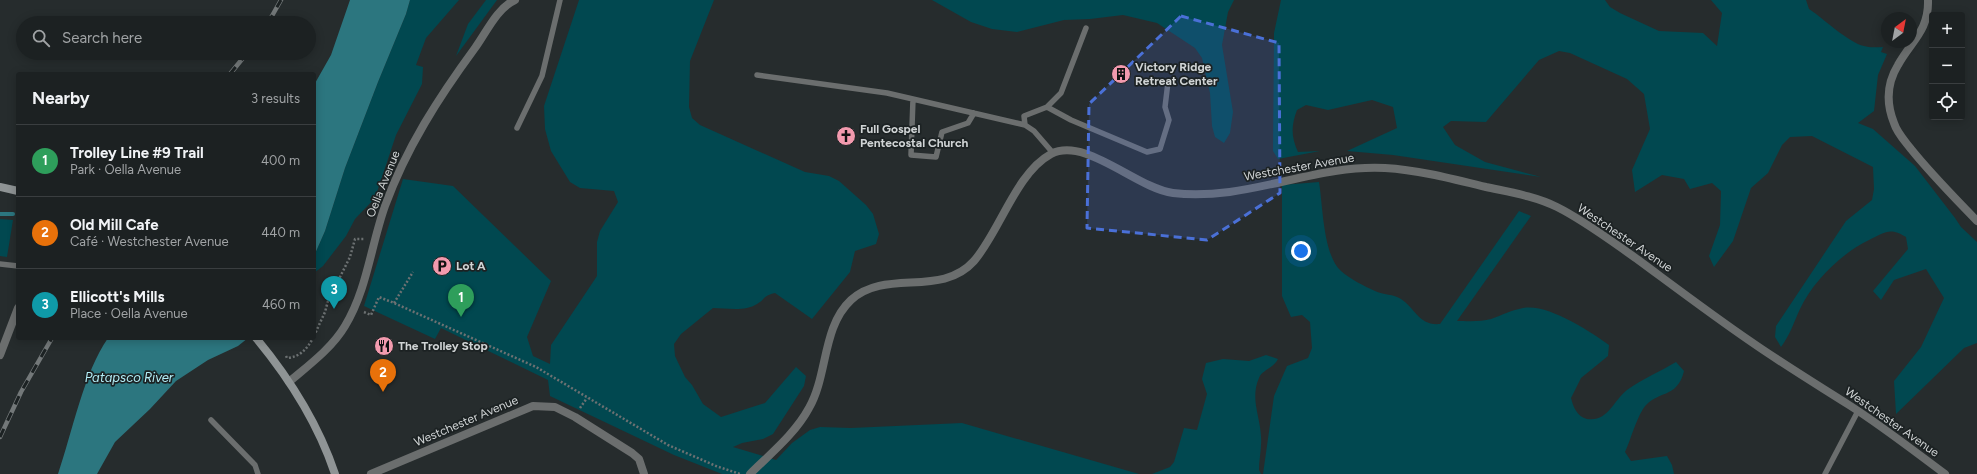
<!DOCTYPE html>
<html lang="en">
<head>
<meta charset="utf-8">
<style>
  :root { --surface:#1c2122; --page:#25292a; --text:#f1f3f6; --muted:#a0a3a5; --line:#3a3e40; --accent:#f29aae }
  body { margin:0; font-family:Figtree,sans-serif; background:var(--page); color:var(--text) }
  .controls { position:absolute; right:12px; top:12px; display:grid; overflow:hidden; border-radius:4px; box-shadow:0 2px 10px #0003 }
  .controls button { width:36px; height:36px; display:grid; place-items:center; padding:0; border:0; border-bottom:1px solid var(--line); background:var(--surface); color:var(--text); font:20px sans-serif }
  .compass { position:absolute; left:1881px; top:12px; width:36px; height:36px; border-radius:50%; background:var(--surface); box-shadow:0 2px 10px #0003; rotate:32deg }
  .you { position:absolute; left:1301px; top:251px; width:14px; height:14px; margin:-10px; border:3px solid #fff; border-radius:50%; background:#1a73e8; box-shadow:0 0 0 6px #1a73e833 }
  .badge { display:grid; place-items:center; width:26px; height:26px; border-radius:50%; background:var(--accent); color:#fff; font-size:13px; font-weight:700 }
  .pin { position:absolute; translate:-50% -33px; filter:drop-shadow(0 1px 2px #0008) }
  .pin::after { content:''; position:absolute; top:21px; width:14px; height:12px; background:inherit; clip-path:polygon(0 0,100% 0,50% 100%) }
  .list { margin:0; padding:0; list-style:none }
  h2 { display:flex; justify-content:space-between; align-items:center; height:52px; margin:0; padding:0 16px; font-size:17px }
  h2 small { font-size:13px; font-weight:400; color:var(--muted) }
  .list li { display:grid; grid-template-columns:26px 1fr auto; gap:12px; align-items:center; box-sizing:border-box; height:72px; padding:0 16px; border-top:1px solid var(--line) }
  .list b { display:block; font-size:15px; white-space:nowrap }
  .list p { margin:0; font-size:13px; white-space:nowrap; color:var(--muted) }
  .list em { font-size:13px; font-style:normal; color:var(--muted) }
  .icon { flex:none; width:22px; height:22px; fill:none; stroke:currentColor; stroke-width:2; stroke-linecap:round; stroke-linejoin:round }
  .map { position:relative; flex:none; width:1977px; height:474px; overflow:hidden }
  .search { position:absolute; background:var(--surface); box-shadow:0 2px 10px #0003; left:16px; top:16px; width:300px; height:44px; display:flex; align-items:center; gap:10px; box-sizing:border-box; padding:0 14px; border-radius:22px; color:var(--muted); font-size:15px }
  .panel { position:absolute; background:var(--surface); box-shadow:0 2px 10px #0003; left:16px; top:72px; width:300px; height:268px; border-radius:4px }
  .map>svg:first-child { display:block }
  .green { fill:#014850 }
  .water { fill:#2c767f }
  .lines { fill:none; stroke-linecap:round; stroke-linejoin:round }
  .stream { stroke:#2c767f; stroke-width:4 }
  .path { stroke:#6c7172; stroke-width:2.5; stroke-dasharray:2 2; stroke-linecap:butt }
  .service { stroke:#6b6e6e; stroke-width:5.5 }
  .minor { stroke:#6b6e6e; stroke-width:8 }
  .tertiary { stroke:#6b6e6e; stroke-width:8 }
  .secondary { stroke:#8f9495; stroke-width:8 }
  .rail-casing { stroke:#737879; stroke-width:4.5 }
  .rail { stroke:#1c2223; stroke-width:3; stroke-dasharray:9; stroke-linecap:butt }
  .marked { fill:#4a70d7; fill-opacity:0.2; stroke:#4a70d7; stroke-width:3; stroke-dasharray:8 5; stroke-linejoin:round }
  .labels { text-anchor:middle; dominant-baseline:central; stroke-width:3.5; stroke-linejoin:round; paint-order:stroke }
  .poi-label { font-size:12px; font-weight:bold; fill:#d0d4d5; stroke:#1c2223; text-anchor:start }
  .street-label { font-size:12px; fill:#d0d4d5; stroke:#1c2223 }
  .water-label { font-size:13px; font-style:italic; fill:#b3eef7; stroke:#1c2223 }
</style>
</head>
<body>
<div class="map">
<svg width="1977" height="474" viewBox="0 0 1977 474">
  <rect width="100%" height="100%" fill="#262c2d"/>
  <!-- green -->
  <path class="green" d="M410,0H459L426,38L416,65L423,67L422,84L396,135L375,198L355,219L346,236L323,266L314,273V256L325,231L345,168L378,82L406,14Z
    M486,0H497L456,56L468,24Z
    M579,0H714L690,61L689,107L692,118L700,125L805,172L829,176L839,181L866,205L873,214L879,234L876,244L855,251L850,272L812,319L775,293C762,296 766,299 757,304C745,312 726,308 713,308L681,334L674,344L675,356L685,377L692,385L703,404L721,417L765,403L796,367L806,376L804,386L773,434L763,439L742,443L733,447L776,460L792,443L810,430L820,427L851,428L962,423L1139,474H722L674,455L550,396L548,380L441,328L435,339L364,306L403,179L453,186L551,281L527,337L533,356L550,364L551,345L597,276V242L600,231L618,202L614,191L580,188L570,182L551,151L545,129L544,106Z
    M932,0H1234L1228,12L1222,45L1233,112L1230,133L1224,143L1215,137L1212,126L1210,93L1202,58L1195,48L1157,23L1123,15L1090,19L1064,20L1017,32L992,29L971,22Z
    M1281,0H1605L1610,7L1620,13L1659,31L1703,33L1717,46L1722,13L1711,0H1806L1809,9C1824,19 1849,43 1864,46C1870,48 1877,47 1883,47L1881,52L1887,54L1878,75L1874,111L1858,123L1873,129L1915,166L1955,218L1961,227L1977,242V343L1964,348L1896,414L1894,381L1921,347L1944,298L1926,269L1894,280L1881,300L1873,291L1908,249L1906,237C1890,227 1885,232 1869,240C1842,253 1813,281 1800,309C1794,322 1790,335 1781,347L1775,337L1776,326L1846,221L1872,200L1874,189L1873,167L1812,136L1790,137L1782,145L1768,173L1751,188L1733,241L1714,267L1709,256L1720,225L1721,191L1712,183L1690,189L1684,179L1662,175L1635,192L1632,170L1650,129L1644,94L1627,79L1570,53L1559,51L1539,60L1486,122L1451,121L1443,127L1455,145L1485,162L1541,177L1393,155L1347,151L1397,128L1393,107L1372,100L1328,110L1306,105L1297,110C1291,126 1291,137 1298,152L1320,151L1278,159L1273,151L1274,33Z
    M1319,182C1323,206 1323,255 1341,271C1350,279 1364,286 1375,291C1383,295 1394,294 1401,299C1415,308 1419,326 1440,324L1519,211L1531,216L1457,321C1467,321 1481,322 1491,319C1502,315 1512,310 1523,308C1547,303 1590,331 1609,345L1608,356L1581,378L1571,398C1573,406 1577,417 1587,419C1608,422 1613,401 1627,390C1642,379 1661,371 1676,362L1684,371C1677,400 1657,389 1643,409C1635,422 1631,439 1625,452L1631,461L1667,456L1672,465L1674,474H1263L1274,396L1287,366L1308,358L1312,348L1310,322L1302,315L1291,317L1282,296V185Z
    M0,219L13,220L7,257L0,256Z
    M1266,355L1278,359C1274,368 1262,370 1259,378C1250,398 1260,416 1261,436C1262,447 1259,459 1259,470L1261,474H1152L1170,467L1174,462L1184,428L1197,430L1207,394L1202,379L1206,363L1223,359L1249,361Z"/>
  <!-- water -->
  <path class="water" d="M350,0H410L406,14L378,82L345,168L325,231L314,256V85L331,55Z
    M108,338H248L238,346L208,360L176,381L150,409L115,442L97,474H58C72,433 84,372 108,338Z"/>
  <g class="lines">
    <!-- stream -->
    <path class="stream" d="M0,214H13"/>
    <!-- path -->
    <path class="path" d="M394,303L413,272
      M364,312L371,315L379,297L394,303L536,367L668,445L716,466L740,474
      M314,336L325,312L328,301L350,257L355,239H364
      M286,356L287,358C300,357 307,349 313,338
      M580,408L587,398"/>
    <!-- service -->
    <path class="service" d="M757,75L887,93L1025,125
      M913,99L911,155L936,157L942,132L968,123L974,113
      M1047,107L1071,120L1147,152L1160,149L1169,120L1165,107L1168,82
      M517,128L542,76L560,0
      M1053,153L1034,131L1025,125L1024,116L1047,107L1061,93L1086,28
      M0,264L18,266
      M211,420L255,465L258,474
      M1825,474L1858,411"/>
    <!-- minor -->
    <path class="minor" d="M1928,0C1929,31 1911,41 1898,65C1887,83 1886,103 1894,123C1897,133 1905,141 1911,149C1931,174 1954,197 1977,221
      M289,382C309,365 332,348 345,326C367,290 371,245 385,206C406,148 439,97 475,48C486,33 497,8 515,0
      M371,474L533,406L555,407L575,417L632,453L639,459L644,474
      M750,474C770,454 795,434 809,408C828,375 822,327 851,300C886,268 941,298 974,261C1000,231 1016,173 1051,154C1085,136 1136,188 1173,193C1245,202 1314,164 1385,168C1419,170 1453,179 1486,187C1509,192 1535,196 1557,207C1585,221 1611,241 1637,259C1675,287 1712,315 1750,341C1783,364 1816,384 1849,405C1882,426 1914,451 1945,474"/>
    <!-- tertiary -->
    <path class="tertiary" d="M0,355L18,308"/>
    <!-- secondary -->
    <path class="secondary" d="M0,187L18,191
      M256,338C290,379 318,423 335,474"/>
    <defs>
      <path id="rail" d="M268,23L281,0
        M230,74L247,53
        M0,437L21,392L52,338"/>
    </defs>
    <!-- rail casing -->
    <use href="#rail" class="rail-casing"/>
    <!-- rail -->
    <use href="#rail" class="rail"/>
  </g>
  <!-- marked area -->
  <path class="marked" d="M1181,16L1279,43L1280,193L1207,240L1087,228L1089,104Z"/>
  <!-- icons -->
  <defs>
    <symbol id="building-disc" viewBox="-11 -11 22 22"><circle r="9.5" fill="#f29aae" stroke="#1c2223"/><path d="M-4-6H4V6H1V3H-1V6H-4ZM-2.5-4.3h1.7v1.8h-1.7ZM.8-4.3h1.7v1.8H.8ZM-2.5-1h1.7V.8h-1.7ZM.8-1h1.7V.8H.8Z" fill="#111"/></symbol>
    <symbol id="church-disc" viewBox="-11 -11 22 22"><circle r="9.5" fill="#f29aae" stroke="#1c2223"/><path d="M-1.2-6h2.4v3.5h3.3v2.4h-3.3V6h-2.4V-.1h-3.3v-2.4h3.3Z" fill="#111"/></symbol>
    <symbol id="parking-disc" viewBox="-11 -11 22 22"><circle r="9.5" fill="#f29aae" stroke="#1c2223"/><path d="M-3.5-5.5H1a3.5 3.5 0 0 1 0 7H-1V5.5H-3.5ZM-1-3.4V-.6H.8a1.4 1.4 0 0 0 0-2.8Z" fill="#111"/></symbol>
    <symbol id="restaurant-disc" viewBox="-11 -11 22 22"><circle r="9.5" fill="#f29aae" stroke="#1c2223"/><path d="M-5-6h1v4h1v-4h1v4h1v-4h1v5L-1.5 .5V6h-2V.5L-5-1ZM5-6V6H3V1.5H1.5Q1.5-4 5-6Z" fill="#111"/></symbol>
  </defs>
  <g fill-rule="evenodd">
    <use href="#building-disc" x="1110" y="63" width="22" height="22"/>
    <use href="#church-disc" x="835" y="125" width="22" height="22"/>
    <use href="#parking-disc" x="431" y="255" width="22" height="22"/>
    <use href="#restaurant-disc" x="373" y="335" width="22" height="22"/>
  </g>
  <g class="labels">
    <!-- poi labels -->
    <g class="poi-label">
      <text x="1135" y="67">Victory Ridge<tspan x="1135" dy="14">Retreat Center</tspan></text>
      <text x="860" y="129">Full Gospel<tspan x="860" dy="14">Pentecostal Church</tspan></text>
      <text x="456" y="266">Lot A</text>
      <text x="398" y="346">The Trolley Stop</text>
    </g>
    <!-- street labels -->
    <g class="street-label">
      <text transform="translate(1299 167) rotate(-10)">Westchester Avenue</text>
      <text transform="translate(383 184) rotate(-68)">Oella Avenue</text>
      <text transform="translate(1625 238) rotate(34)">Westchester Avenue</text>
      <text transform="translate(466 421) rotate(-23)">Westchester Avenue</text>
      <text transform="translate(1892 422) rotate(35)">Westchester Avenue</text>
    </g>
    <!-- water labels -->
    <g class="water-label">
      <text x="129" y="377">Patapsco River</text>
    </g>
  </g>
</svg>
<div class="controls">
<button>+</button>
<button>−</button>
<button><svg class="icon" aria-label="locate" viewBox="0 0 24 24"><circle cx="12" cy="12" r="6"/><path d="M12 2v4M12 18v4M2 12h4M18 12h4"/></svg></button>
</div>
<svg class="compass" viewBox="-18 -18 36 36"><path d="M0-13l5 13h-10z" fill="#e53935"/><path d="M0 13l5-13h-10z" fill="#a0a3a5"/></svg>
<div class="you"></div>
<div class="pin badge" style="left:461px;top:317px;background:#2e9e5b">1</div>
<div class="pin badge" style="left:383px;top:392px;background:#e8710a">2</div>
<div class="pin badge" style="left:334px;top:309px;background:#0f9aa8">3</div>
<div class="search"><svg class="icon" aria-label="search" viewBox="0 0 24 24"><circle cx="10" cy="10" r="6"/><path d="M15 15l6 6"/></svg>Search here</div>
<section class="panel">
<h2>Nearby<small>3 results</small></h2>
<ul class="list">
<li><span class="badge" style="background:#2e9e5b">1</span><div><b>Trolley Line #9 Trail</b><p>Park · Oella Avenue</p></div><em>400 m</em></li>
<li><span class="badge" style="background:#e8710a">2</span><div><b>Old Mill Cafe</b><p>Café · Westchester Avenue</p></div><em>440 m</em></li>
<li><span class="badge" style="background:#0f9aa8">3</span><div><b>Ellicott's Mills</b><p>Place · Oella Avenue</p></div><em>460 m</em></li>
</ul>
</section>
</div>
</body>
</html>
